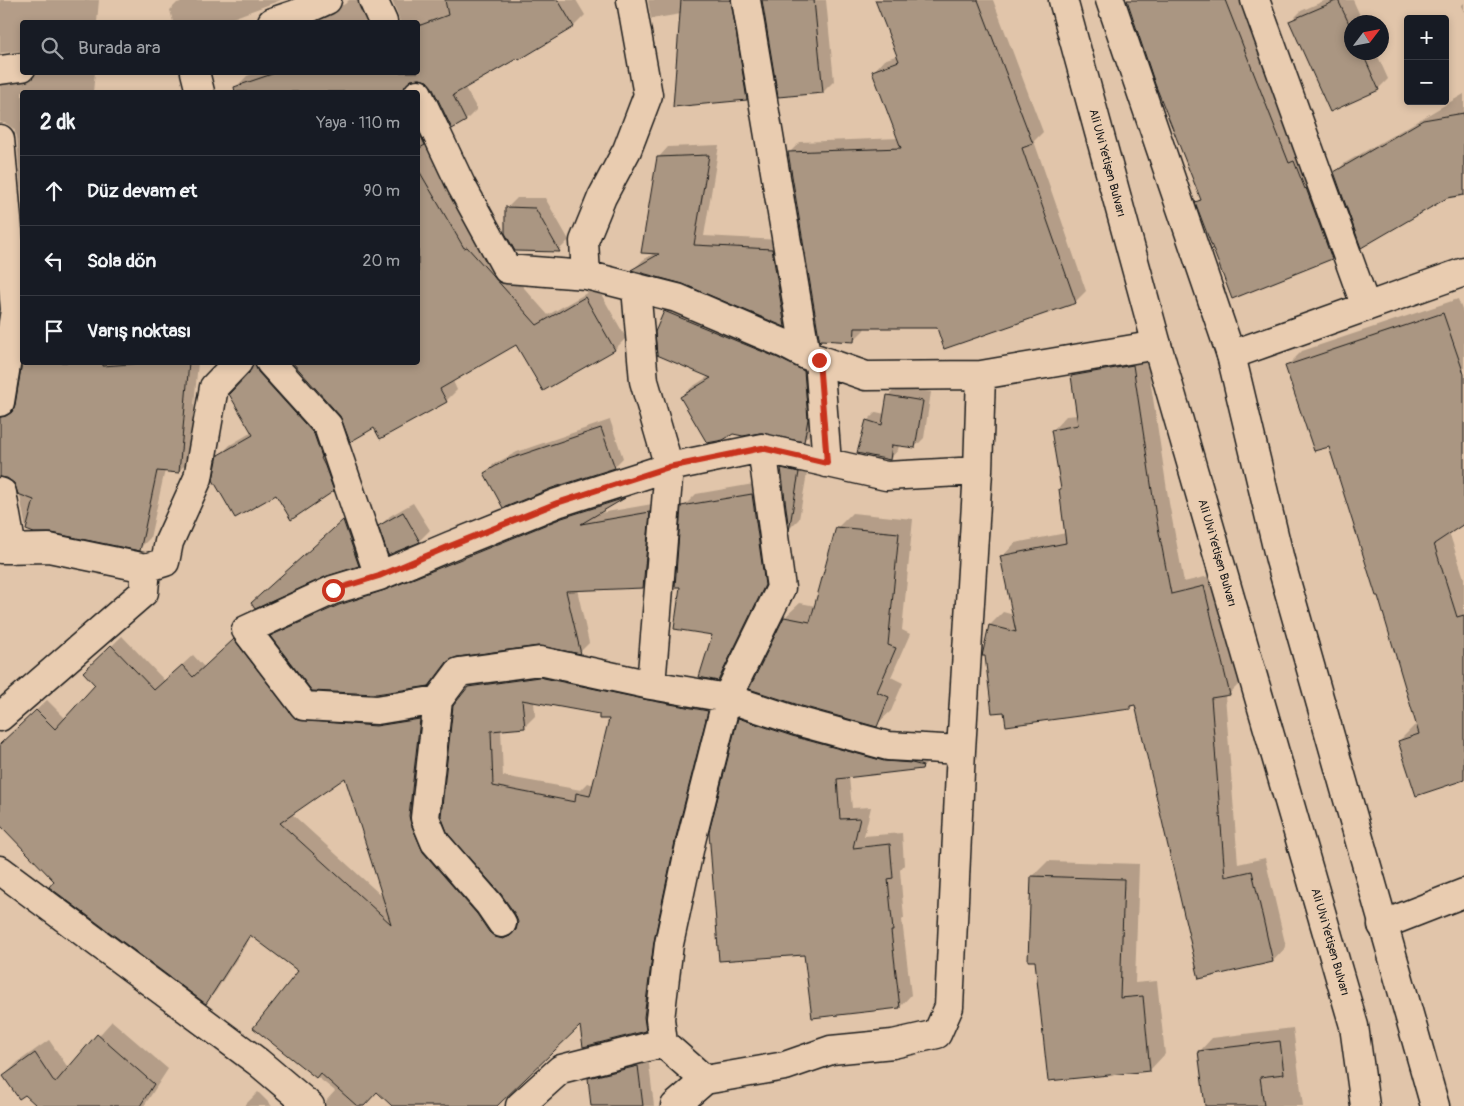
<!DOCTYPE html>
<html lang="tr">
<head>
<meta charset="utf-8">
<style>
  :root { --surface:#171b24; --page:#242831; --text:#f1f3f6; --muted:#9ea1a6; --line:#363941 }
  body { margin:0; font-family:Pangolin,sans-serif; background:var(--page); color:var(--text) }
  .controls { position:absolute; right:15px; top:15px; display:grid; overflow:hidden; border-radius:5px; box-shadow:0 2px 8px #0003 }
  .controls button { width:45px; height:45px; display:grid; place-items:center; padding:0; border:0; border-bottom:1px solid var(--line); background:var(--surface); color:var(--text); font:25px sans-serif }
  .compass { position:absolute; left:1344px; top:15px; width:45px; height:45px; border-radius:50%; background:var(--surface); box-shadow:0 2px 8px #0003; rotate:58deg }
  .stop { position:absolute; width:15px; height:15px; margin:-11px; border:4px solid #c8321e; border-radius:50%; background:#fff }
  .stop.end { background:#c8321e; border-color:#fff; box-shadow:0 1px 5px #0008 }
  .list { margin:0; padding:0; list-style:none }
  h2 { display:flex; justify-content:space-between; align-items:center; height:65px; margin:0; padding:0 20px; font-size:21px }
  h2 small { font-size:16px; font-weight:400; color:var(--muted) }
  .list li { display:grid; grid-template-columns:32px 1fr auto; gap:15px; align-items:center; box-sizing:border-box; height:70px; padding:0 20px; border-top:1px solid var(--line) }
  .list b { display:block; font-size:19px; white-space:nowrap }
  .list em { font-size:16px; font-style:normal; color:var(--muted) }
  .icon { flex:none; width:28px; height:28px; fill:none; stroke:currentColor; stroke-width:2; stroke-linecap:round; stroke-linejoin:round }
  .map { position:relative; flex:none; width:1464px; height:1106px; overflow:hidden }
  .search { position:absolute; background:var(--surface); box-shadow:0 2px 8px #0003; left:20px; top:20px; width:400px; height:55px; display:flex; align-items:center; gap:12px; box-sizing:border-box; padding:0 18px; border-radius:5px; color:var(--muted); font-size:19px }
  .panel { position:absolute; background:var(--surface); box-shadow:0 2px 8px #0003; left:20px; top:90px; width:400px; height:275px; border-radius:5px }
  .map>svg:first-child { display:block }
  .shadow { fill:#0003; fill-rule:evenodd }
  .building { fill:#aa9682; stroke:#1c1c1c; fill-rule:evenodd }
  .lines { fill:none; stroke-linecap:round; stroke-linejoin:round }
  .street-casing { stroke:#1c1c1c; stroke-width:31 }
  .secondary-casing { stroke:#1c1c1c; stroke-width:31 }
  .street { stroke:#e9ccb0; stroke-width:28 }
  .secondary { stroke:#e9ccb0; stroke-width:28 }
  .route { stroke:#c8321e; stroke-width:6 }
  .labels { text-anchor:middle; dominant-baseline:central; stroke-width:4; stroke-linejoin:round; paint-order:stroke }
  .street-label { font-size:12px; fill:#1c1c1c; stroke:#e9ccb0 }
</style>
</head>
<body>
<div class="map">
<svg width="1464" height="1106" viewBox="0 0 1464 1106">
  <rect width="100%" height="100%" fill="#e1c5aa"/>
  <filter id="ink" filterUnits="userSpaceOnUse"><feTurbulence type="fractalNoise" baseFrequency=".02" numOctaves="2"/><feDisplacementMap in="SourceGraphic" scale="10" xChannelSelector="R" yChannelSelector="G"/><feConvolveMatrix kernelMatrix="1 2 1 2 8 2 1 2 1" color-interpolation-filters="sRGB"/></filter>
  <g filter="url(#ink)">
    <!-- shadow -->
    <path class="shadow" d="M0,0H99L97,22H22V51L0,53Z
      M189,0H281L222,22H173L170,10L177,3Z
      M349,0H367L384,22H304L345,4Z
      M392,0H576L585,15L574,26L465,88L477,109L466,120L452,127L433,87L428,80L419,77L414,78L413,81L416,92H237L236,87L247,76L258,72H418V22H400L398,15Z
      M648,0H743L758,88L747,99L681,14L651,19Z
      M763,0H826L834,81L823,92L779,96Z
      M876,0H993L1043,132L1034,141L1086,291L1075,302L938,326L865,327L864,330L853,341L823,338L821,341L789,153L800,142L899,138L874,71L884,60L898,55Z
      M1128,0H1249L1349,240L1331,258L1197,202L1201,198Z
      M1326,0H1353L1363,22H1352V52H1376L1388,79L1378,89L1290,22L1301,11Z
      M1464,3V12L1461,6Z
      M0,70L32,72H95L93,92H22V202L17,137L14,129L7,124L0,122Z
      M1464,94V194L1335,172L1345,163Z
      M418,96L452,169L441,179L475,238L479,237L548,315L597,287L626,338L615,349L544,390L517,344L453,381L457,390L446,401L381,438L374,426L341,415L418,362V325L419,324L418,320Z
      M719,145L704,236L782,240L795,316L785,326L684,282L634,269L643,260L656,252L658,158L668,147Z
      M517,198H545L569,240L559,250L507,208Z
      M1458,299L1464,315V522L1449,532L1464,578V779L1399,741L1414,726L1418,725L1379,594L1329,445L1287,366L1302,351Z
      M676,301L814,361V430L804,440L681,397L692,387L709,376L666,312Z
      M1146,352L1169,503L1184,582L1217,574L1242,681L1229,694L1225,695L1238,864L1265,858L1286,947L1273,961L1199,978L1136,704L1129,708L990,625L1003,612L1014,615L1002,557L1015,543L1066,533L1062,488L1053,430L1066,416L1078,415L1072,376L1086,363Z
      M23,362H198L189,461L178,472L165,470L150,538L139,549L52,531H34L26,529L19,490L16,483L8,477L0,475V402L10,407L16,406Z
      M254,362H270L325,423L344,479L333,490L277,493L219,456L230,445L252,432L251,373Z
      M897,387L931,392L924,438L915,447L899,445L898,450L890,459L867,421L876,412L885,414L888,396Z
      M610,420L623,458L614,467L485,473L494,464L517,452Z
      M792,459L809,462L799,519L790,528L782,469Z
      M765,482L777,572L731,666L718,679L714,634L682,586L683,507L696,494Z
      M631,490L624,497L595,514L658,503L652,577L643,587L577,589L589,643L580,652L538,644L456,655L450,659L429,684L272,636L281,627L349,596L573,509Z
      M413,503L430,530L419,541L389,553L380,526L390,516Z
      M353,511L368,555L358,565L262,593Z
      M852,513L913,519L902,630L910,634L891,677L903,683L891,711L876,725L785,617L800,603L816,606L838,527Z
      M245,630L302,705L430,709L420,805L514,928L518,927L519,922L469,687L480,676L551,667L718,700L656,1019L645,1030L581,1024L495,1106H394L377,1091L364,1106H326V1101L335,1091L255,1028L300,971L252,935L216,991L206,1002L56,881L0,823V745L47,700L66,719L97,685L85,672L122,636L165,681L193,655L204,667ZM534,701L600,713L610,718L594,785L588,783L581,790L503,776L501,728L524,727L535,716ZM346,776L384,898L292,814Z
      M751,707L934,756L922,768L849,777L852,808L871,807L864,836L902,833L904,865L900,870L904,918L902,920L911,995L900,1007L805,954L739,719Z
      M1048,861L1139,864L1135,983L1157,981L1165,1054L1150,1070L1033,876Z
      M112,1021L168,1069L144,1106H40L4,1076L18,1062L49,1040L69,1069Z
      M1293,1028L1303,1106H1206L1199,1052L1212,1038Z
      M648,1056L654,1106H593L589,1079L599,1068Z
      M258,1092L272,1106H244Z"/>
    <!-- building -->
    <path class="building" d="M445,0H558L574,27L519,60L518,58L453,95L466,121L452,129L432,87L427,81L420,79L411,80L405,86L403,92H235L234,87L278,72H418V26L448,15Z
      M681,0H731L747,100L673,107Z
      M762,0H814L823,93L778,97Z
      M875,0H978L1033,144L1022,148L1076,303L944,349L937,328H855L854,342L821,340L820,343L788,152L901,148L872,71L899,61Z
      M1127,0H1225L1289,163L1294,161L1305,189L1306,188L1332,259L1232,299L1195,202L1201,200L1155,84Z
      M1338,0L1352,30V52H1362L1379,90L1330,112L1289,21Z
      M1464,113V195L1447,198L1361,248L1334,172L1423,120Z
      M418,130L425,145L418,149Z
      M709,155L694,245L772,249L785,327L683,284L631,270L659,254L641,253L657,157Z
      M418,169L464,248L467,247L537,325L585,297L615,350L543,391L516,345L440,389L447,402L380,439L374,428L350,442L340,416L292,362H418Z
      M505,207L535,208L560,252L515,251L505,233Z
      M664,311L778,358L804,371L808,419L804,442L760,433L743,436L733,434L723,440L707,443L680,397L711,378L657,355L655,332Z
      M1443,313L1464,374V524L1434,544L1457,617L1464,615V780L1416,796L1398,741L1419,734L1378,596H1376L1329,447L1314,451L1285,366Z
      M22,362H103V366L157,362H189L179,473L157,471L140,551L52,533H34L26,530L34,500L18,494L14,483L7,478L0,477V417L6,416L12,412L15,405Z
      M253,362H255L258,372L314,434L322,457L321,458L325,466L334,491L291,520L276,495L235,518L213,480L218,455L253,435L229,394L249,373Z
      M1133,365L1156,517L1171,594L1204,586L1230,695L1211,698L1225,877L1252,871L1273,962L1199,979L1135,705L1130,706V709L1006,726L1004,712L992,713L985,656H982L989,625L1016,632L1000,556L1066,543L1059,489H1061L1051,430L1078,425L1071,376Z
      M887,395L923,401L915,448L892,445L890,460L857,453L866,420L882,425Z
      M601,428L615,468L552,488L503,508L484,473L506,460Z
      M781,468L799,472L789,531Z
      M752,494L765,585L718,681L699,677L712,635L674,629L680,587H675L681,506Z
      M625,498L581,524L650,512L643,588L566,591L581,654L538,646L457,657L447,662L429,686L376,694L312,691L270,636L339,605L385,590L562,518Z
      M403,512L420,542L388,555L378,526Z
      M343,520L359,566L327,576L255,609L251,603Z
      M836,527L899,533L888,645L896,648L877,692L889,697L877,727L802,706L749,689L784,617L810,622Z
      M234,639L292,715L297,720L376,726L420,719L409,816L411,824L423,852L477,914L489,932L495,937L503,939L510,936L516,930L518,922L515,914L501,894L448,834L441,816L453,706L468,687L539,677L648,700L708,711L676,837L654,941L644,1017L646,1031L583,1047L580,1026L497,1106H392L377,1092L364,1106H357L320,1073L316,1078L253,1028L298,971L250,935L206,1004L49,887L54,881L0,825V744L36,710L55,729L95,685L83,672L111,645L154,690L182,665L193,677ZM522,700L599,714V719H609L590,796L576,793L575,802L493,786L491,731L525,728ZM345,778L391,924L280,823Z
      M738,718L792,736L884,761L912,763L923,766L922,769L837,779L840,819L860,818L853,848L890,844L893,878L888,879L893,931H891L900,1008L812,1018L804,955L719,961L709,832Z
      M1031,876L1124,879L1120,998L1143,996L1150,1071L1048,1081L1035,961H1028Z
      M97,1034L154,1084L140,1106H35L36,1105L25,1095L19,1099L3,1076L35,1053L55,1083Z
      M1280,1041L1284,1074L1260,1077L1264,1106H1205L1198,1051Z
      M638,1066L643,1106H591L588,1078Z"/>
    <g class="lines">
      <defs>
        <path id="street" d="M373,0L383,22
          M746,0L806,355
          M1255,0L1366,307
          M272,22L296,14L327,0
          M0,70L22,67
          M195,72L200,92
          M418,94L461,185L507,269L586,275L677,298L785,344L806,355L866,376L981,375L1157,345
          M0,139L15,310L0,402
          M586,275L584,241L602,197L627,150L648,95L631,0
          M636,288L644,381L669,467L651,685
          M1231,355L1464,272
          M819,360L827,463
          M270,362L328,426L379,576
          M0,492L2,493L12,549
          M0,549L49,548L146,568
          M438,700L377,710L304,706L246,630L333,590L379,576L450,546L557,503L669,467L762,448L886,476L978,471
          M0,717L144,592L146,568L165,562L169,542L198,478L214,387L238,362
          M0,870L258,1062L310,1106
          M502,923L489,904L435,842L425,818L438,700L459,672L540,661L651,685L727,698L797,721L888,746L961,750
          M1382,925L1464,893
          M705,1080L663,1043L660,1019L669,944L691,841L727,698L781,588L762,448
          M520,1106L561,1069L663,1043
          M675,1106L705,1080L785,1066L831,1050L893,1044L937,1034L949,1007L961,750L978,471L981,375"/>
        <path id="secondary" d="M1063,0L1157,345L1354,1026L1365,1106
          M1110,0L1231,355L1280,560L1435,1106"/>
      </defs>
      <!-- street casing -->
      <use href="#street" class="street-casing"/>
      <!-- secondary casing -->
      <use href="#secondary" class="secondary-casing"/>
      <!-- street -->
      <use href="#street" class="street"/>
      <!-- secondary -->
      <use href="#secondary" class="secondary"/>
    </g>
  </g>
  <g class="lines" filter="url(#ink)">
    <!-- route -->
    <path class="route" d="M333,590L379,576L450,546L557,503L669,467L762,448L827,463L819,360"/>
  </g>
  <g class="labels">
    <!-- street labels -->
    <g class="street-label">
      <text transform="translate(1107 163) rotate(75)">Ali Ulvi Yetişen Bulvarı</text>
      <text transform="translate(1217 553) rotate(74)">Ali Ulvi Yetişen Bulvarı</text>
      <text transform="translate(1330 942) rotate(74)">Ali Ulvi Yetişen Bulvarı</text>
    </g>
  </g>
</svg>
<div class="controls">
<button>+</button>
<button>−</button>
</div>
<svg class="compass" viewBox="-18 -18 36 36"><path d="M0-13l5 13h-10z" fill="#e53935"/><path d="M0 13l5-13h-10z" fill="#9ea1a6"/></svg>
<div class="stop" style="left:333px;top:590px"></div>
<div class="stop end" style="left:819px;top:360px"></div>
<div class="search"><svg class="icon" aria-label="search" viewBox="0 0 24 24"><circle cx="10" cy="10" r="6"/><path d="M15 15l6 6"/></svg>Burada ara</div>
<section class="panel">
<h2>2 dk<small>Yaya · 110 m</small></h2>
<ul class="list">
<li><svg class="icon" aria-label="ahead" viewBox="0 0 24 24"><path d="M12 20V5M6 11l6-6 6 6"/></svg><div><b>Düz devam et</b></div><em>90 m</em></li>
<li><svg class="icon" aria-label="left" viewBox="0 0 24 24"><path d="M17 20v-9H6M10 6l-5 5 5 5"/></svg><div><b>Sola dön</b></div><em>20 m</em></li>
<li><svg class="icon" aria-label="arrive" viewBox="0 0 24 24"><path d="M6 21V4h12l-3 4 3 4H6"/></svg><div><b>Varış noktası</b></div></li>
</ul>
</section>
</div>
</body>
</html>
